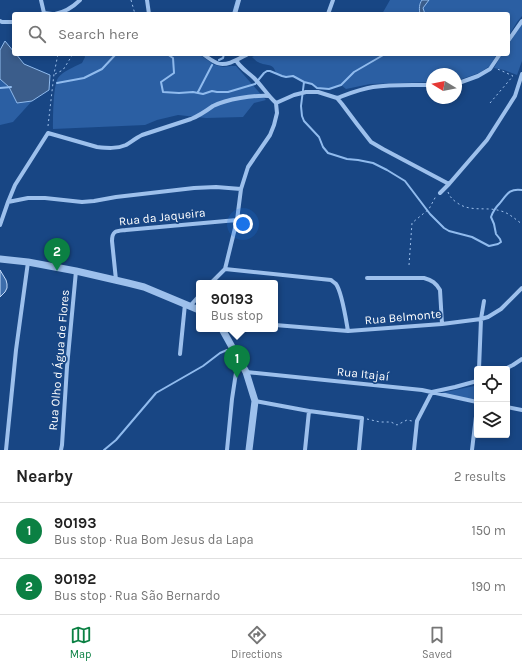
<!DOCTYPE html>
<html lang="en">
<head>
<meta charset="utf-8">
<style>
  :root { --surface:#fff; --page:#f6f6f6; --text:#222; --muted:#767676; --line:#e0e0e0; --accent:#0b8043 }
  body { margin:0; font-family:Karla,sans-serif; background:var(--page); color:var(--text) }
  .controls { position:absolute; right:12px; bottom:12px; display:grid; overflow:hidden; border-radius:4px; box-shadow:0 2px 6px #0003 }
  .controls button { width:36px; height:36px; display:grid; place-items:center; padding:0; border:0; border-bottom:1px solid var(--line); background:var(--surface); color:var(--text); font:20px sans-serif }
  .compass { position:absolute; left:426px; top:68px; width:36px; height:36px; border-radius:50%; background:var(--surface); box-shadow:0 2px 6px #0003; rotate:280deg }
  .you { position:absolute; left:243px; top:224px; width:14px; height:14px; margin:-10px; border:3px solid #fff; border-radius:50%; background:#1a73e8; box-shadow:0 0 0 6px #1a73e833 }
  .badge { display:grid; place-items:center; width:26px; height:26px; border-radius:50%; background:var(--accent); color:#fff; font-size:13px; font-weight:700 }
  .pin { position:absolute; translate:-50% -33px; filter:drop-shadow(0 1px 2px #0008) }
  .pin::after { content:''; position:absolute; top:21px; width:14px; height:12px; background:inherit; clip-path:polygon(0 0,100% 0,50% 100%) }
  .popup { position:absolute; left:196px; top:280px; width:82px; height:52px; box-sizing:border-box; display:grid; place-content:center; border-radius:4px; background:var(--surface); filter:drop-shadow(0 1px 3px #0005); font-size:13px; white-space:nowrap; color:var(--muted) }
  .popup b { font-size:15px; color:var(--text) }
  .popup::after { content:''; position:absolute; left:50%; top:100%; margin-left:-8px; border:8px solid transparent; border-top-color:var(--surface) }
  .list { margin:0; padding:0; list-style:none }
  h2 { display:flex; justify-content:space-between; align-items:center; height:52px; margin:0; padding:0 16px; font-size:17px }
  h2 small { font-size:13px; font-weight:400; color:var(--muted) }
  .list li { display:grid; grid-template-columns:26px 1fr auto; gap:12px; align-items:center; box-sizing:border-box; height:56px; padding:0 16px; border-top:1px solid var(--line) }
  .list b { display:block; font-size:15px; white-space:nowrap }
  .list p { margin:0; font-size:13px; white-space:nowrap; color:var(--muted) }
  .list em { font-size:13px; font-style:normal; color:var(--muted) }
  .icon { flex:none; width:22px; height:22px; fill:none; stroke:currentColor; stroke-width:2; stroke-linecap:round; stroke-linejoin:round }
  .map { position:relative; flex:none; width:522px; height:450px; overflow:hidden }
  .search { position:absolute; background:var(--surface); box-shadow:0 2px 6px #0003; left:12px; right:12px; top:12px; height:44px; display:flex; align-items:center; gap:10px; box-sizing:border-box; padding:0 14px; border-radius:4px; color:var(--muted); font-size:15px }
  .sheet { height:164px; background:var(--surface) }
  nav { display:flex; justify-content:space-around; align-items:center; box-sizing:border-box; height:56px; border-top:1px solid var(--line); background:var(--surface); font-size:11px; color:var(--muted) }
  nav a { display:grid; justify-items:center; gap:2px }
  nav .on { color:var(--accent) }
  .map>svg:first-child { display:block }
  .green { fill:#2b5fa3 }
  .water { fill:#3b5d8b; stroke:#90bbee }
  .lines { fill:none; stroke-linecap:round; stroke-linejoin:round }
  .stream { stroke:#90bbee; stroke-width:2 }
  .building { fill:#3d6dab; stroke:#c2daf9 }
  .path { stroke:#9dc0ec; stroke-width:1; stroke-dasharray:2 3; stroke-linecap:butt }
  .minor { stroke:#9dc0ec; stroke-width:4 }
  .tertiary { stroke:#9dc0ec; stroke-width:7 }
  .labels { text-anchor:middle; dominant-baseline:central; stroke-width:3.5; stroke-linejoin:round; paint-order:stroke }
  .street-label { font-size:12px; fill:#fff; stroke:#184684 }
</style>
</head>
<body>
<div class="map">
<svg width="522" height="450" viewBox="0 0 522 450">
  <rect width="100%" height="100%" fill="#184684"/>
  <!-- green -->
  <path class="green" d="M390,0H522V16L517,22L508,37V14H382Z
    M522,24V61L517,75L504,70L494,68L502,54H508V45Z
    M84,54H198L215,65L223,67L231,66H236L266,100L254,103L243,117L206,118L178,115L157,120L145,125L53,129C53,119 53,86 58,78C63,71 74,67 82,63L85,57Z
    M258,54H497L490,66L479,73L459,80H456V74H432V82L370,84L346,89L341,85L329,89L317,88L312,84L304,82L293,76L286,77L276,74C274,63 268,66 260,63C257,62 254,59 252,57Z
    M0,79L9,87L17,103L32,101L13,122L0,125Z
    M474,386V400L441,393Z"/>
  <!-- water -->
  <path class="water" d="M422,0H429L423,8L425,14H420C419,9 419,4 422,0Z
    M5,41L14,52V54H16L24,64L50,75L49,90L32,101L17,103L9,87L0,79V50Z"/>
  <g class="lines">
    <!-- stream -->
    <path class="stream" d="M233,14L237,0
      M167,54L173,58L174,73L161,82L163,92L179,93L193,92L203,94L212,91L217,92H228L255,84L264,73L267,71H270L282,76L286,77L293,76L304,82L312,84L317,88L329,89L341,85L354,72L385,54
      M219,60L223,58L224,54
      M304,82L301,106L302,116L304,121L319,137L323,147L328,153L347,159L358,160L373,163L387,170L405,181L430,214L444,228L449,231L472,237L489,246L498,244L501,242L500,239L496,234L494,224L491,217C493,211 496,207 500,203C507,194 510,188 522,190
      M57,83L84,78L102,69L116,54
      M0,88L11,87
      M198,92L212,65
      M104,450L116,440L156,393L203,366L220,353L227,350"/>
  </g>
  <!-- building -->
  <path class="building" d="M0,270L6,280L7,284V288L5,292L0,297Z"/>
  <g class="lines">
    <!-- path -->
    <path class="path" d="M131,0L135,14
      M55,74L63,70L73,54
      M490,103L513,76L500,70L497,69
      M48,126L54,74L58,54
      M448,192C450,197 452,199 456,202C470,213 486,206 501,211C509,213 515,219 522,224
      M409,265L412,223L429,209L436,196
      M367,419L380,422H391L397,425L407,420L412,421"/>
    <!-- minor -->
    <path class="minor" d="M41,0L44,13L52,14
      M147,0L149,14
      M55,14C65,12 73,7 80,0
      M235,14L239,0
      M328,14L333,0
      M0,21L2,22H14
      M508,41L522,21
      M203,54C207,57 212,61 217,63C227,67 240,58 248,54
      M236,60C240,68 248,72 254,78C262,86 268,96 276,103
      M456,84L478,76L490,69L500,54
      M337,98C348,94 360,89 373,87C391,84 413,85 432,85
      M276,103L294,95L306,92H318L337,98L342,104L357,124L371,142L383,149L449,184
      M440,193L449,184L487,140L515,96L522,74
      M8,202L28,198H45L82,202L94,201L116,197L194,188L216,187L241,189
      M0,225L8,202L15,185L48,133L97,147C107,148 117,149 126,145C131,142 136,138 142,135L191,119C199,116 206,111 213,106C227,99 253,95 269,96
      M225,269L331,280C332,281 335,283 336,284C342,292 346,320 348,331
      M367,278H424C432,280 436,283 440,290L442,324
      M116,280L112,241C112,230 117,231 126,230L237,220
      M211,283L225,269L237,220L241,189L248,167L270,135L274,125L277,113L276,103
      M190,306L199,296
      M275,325L348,331L442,324L481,319L488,317L501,309L522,288
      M180,354L185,304
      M479,369L481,319L484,301
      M505,369L513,365L522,359
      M246,372L422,390L477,402
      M255,401L309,411L305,450
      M507,407L522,410
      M309,411L362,418L359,450
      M6,450L16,350L28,262
      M61,450L62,445L67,367L76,271
      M227,450L232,399L237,366L240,360
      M414,450L417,421L432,392L455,387L477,381
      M472,450L477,408"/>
    <!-- tertiary -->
    <path class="tertiary" d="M0,259L28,262L76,271L128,283L144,287L199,310
      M222,329L246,372L255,401L249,450"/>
  </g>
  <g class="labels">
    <!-- street labels -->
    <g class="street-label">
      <text transform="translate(162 217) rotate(-6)">Rua da Jaqueira</text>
      <text transform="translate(403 317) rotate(-5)">Rua Belmonte</text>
      <text transform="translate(59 360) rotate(-85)">Rua Olho d Água de Flores</text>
      <text transform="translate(363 374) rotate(6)">Rua Itajaí</text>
    </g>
  </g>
</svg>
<div class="controls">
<button><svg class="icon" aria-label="locate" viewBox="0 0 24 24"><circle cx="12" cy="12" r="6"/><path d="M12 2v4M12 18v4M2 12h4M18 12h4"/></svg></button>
<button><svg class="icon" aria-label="layers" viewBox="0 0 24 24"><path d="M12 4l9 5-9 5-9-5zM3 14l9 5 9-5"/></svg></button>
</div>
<svg class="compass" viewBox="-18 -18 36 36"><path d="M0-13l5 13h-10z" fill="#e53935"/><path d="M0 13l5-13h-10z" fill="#767676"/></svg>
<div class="you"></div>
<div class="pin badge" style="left:237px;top:378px">1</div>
<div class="popup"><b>90193</b>Bus stop</div>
<div class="pin badge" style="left:57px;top:271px">2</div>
<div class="search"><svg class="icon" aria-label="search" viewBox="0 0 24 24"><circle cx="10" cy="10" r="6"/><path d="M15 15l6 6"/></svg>Search here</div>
</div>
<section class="sheet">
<h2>Nearby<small>2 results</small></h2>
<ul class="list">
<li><span class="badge">1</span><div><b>90193</b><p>Bus stop · Rua Bom Jesus da Lapa</p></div><em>150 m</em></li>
<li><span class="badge">2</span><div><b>90192</b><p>Bus stop · Rua São Bernardo</p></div><em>190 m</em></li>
</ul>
</section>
<nav>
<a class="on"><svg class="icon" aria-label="map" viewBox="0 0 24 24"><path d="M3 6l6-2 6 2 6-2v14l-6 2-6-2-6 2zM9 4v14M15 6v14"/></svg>Map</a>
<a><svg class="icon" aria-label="directions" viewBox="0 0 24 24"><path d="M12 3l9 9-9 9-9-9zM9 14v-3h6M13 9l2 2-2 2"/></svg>Directions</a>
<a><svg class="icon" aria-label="saved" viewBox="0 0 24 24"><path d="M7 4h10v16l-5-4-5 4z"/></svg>Saved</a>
</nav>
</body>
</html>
